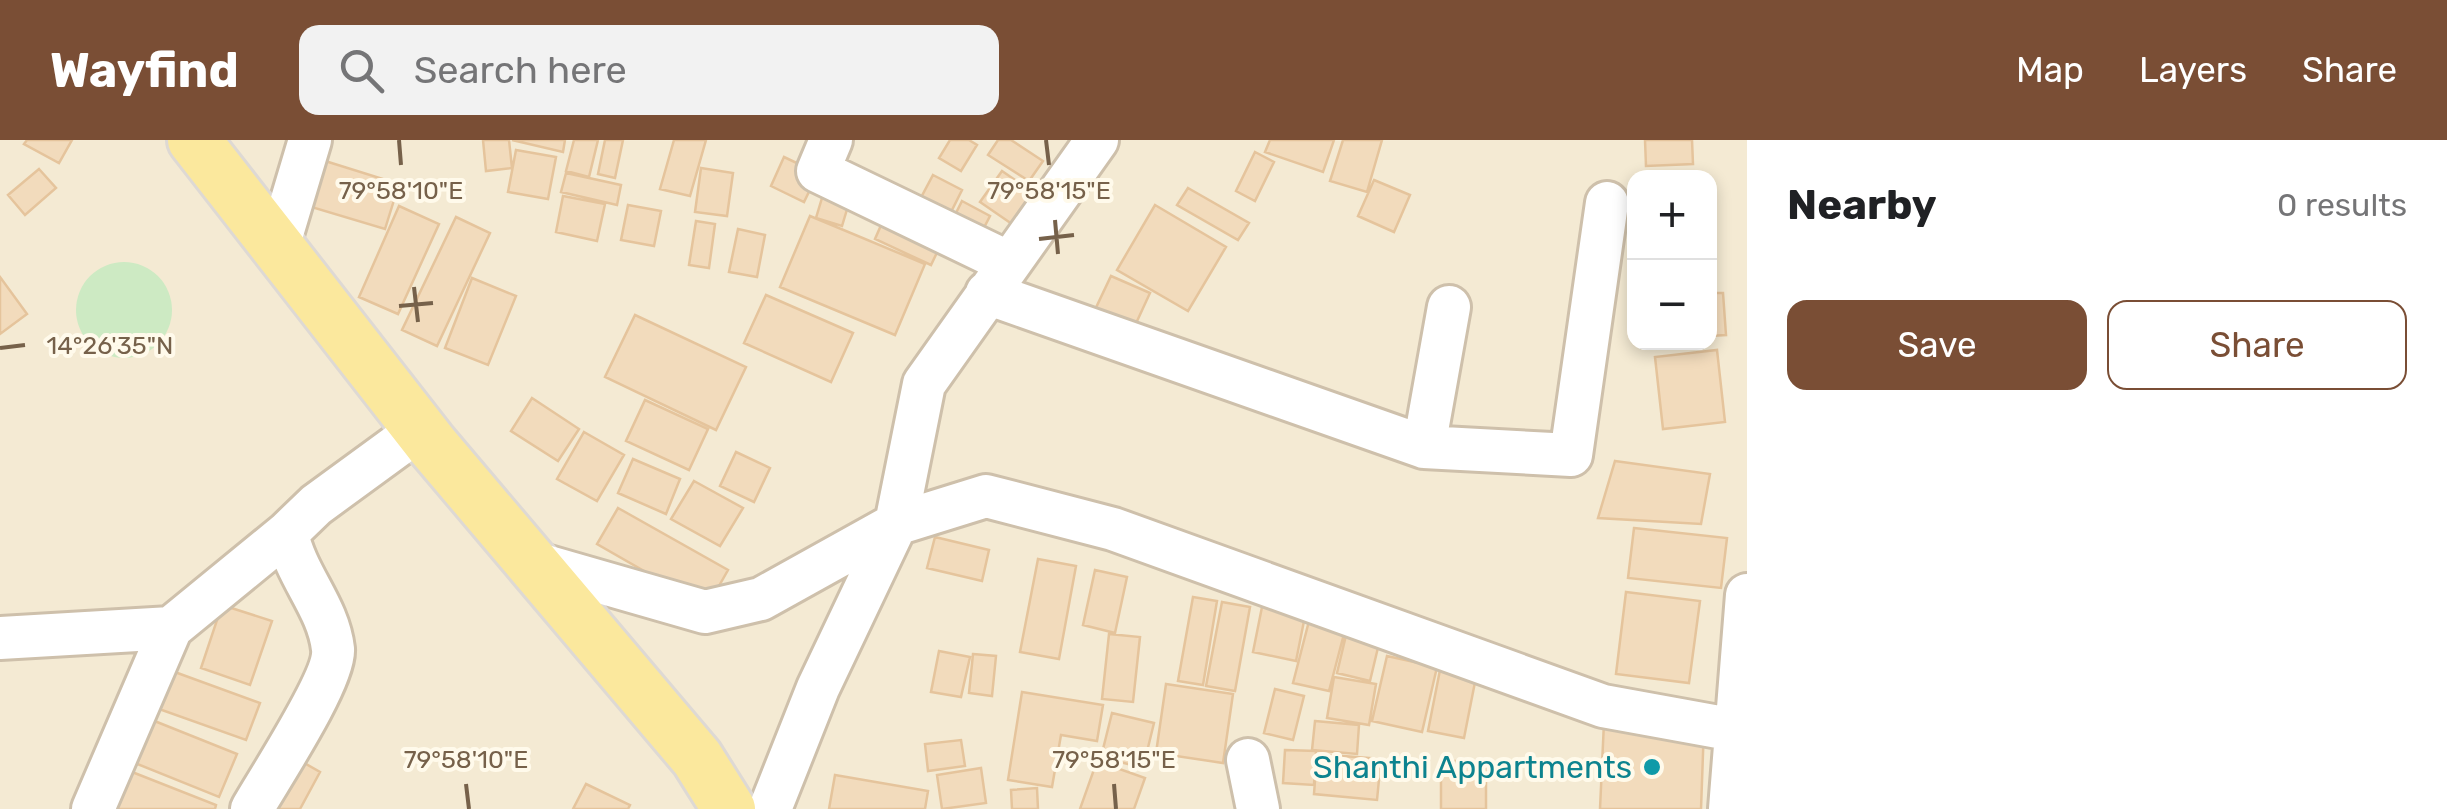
<!DOCTYPE html>
<html lang="en">
<head>
<meta charset="utf-8">
<style>
  :root { --surface:#fff; --page:#f2f2f2; --text:#202124; --muted:#757577; --line:#e0e0e0; --accent:#7a4e35 }
  body { margin:0; font-family:Rubik,sans-serif; background:var(--page); color:var(--text) }
  .controls { position:absolute; right:30px; top:30px; display:grid; overflow:hidden; border-radius:20px; box-shadow:0 5px 15px #0003 }
  .controls button { width:90px; height:90px; display:grid; place-items:center; padding:0; border:0; border-bottom:2px solid var(--line); background:var(--surface); color:var(--text); font:50px sans-serif }
  .list { margin:0; padding:0; list-style:none }
  h2 { display:flex; justify-content:space-between; align-items:center; height:130px; margin:0; padding:0 40px; font-size:42px }
  h2 small { font-size:32px; font-weight:400; color:var(--muted) }
  .actions { display:flex; gap:20px; padding:30px 40px }
  .actions a { flex:1; padding:22px 0; border:2px solid var(--accent); border-radius:20px; text-align:center; font-size:35px; color:var(--accent) }
  .actions .main { background:var(--accent); color:#fff }
  .icon { flex:none; width:55px; height:55px; fill:none; stroke:currentColor; stroke-width:2; stroke-linecap:round; stroke-linejoin:round }
  .map { position:relative; flex:none; width:1747px; height:669px; overflow:hidden }
  header { display:flex; align-items:center; gap:60px; box-sizing:border-box; height:140px; padding:0 50px; background:var(--accent); color:#fff }
  header strong { font-size:48px }
  nav { display:flex; gap:55px; margin-inline-start:auto; font-size:35px }
  .search { width:700px; height:90px; background:var(--page); display:flex; align-items:center; gap:25px; box-sizing:border-box; padding:0 35px; border-radius:20px; color:var(--muted); font-size:38px }
  main { display:flex }
  aside { flex:1; background:var(--surface) }
  .map>svg:first-child { display:block }
  .residential { fill:#f4ead3; fill-rule:evenodd }
  .green { fill:#cdeac3 }
  .building { fill:#f2dbbc; stroke:#e5c49c; stroke-width:2.5 }
  .lines { fill:none; stroke-linecap:round; stroke-linejoin:round }
  .minor-casing { stroke:#cec0ab; stroke-width:48 }
  .major-casing { stroke:#ded9d4; stroke-width:58 }
  .minor { stroke:#fff; stroke-width:42 }
  .major { stroke:#fbe89d; stroke-width:52 }
  .ticks { fill:none; stroke:#76614a; stroke-width:4 }
  .culture-dot { fill:#0f9aa8; stroke:#fffaeb; stroke-width:4 }
  .labels { text-anchor:middle; dominant-baseline:central; stroke-width:8; stroke-linejoin:round; paint-order:stroke }
  .culture-label { font-size:32px; fill:#0d838f; stroke:#fffaeb; text-anchor:end }
  .ticks-label { font-size:25px; text-anchor:middle; fill:#76614a; stroke:#fffaeb; stroke-width:8; stroke-linejoin:round; paint-order:stroke }
</style>
</head>
<body>
<header>
<strong>Wayfind</strong>
<div class="search"><svg class="icon" aria-label="search" viewBox="0 0 24 24"><circle cx="10" cy="10" r="6"/><path d="M15 15l6 6"/></svg>Search here</div>
<nav><a>Map</a><a>Layers</a><a>Share</a></nav>
</header>
<main>
<div class="map">
<svg width="1747" height="669" viewBox="0 0 1747 669">
  <rect width="100%" height="100%" fill="#fcf7e5"/>
  <!-- residential -->
  <path class="residential" d="M0,0H1747V669H0ZM1634,38H1710V202H1634Z"/>
  <!-- green -->
  <path class="green" d="M76 170a48 48 0 1 1 96 0a48 48 0 1 1-96 0Z"/>
  <!-- building -->
  <path class="building" d="M27,0H72L59,23L24,4Z
    M483,0H509L512,28L486,31Z
    M512,0H565L563,12Z
    M574,0H598L589,37L566,31Z
    M605,0H623L615,38L598,34Z
    M674,0H706L690,56L660,49Z
    M950,0H969L977,5L961,31L939,18Z
    M998,0H1011L1043,21L1029,41L988,15Z
    M1270,0H1334L1323,32L1265,12Z
    M1343,0H1382L1367,52L1330,41Z
    M1645,0H1692L1693,24L1646,26Z
    M516,10L556,17L548,59L508,52Z
    M1255,12L1274,22L1255,61L1236,51Z
    M784,17L818,33L804,62L771,46Z
    M322,20L399,44L385,89L308,66Z
    M701,28L733,33L727,76L695,72Z
    M39,29L56,48L25,75L8,55Z
    M1002,31L1034,53L1012,84L980,62Z
    M566,33L621,45L617,65L561,52Z
    M933,35L962,50L946,82L916,67Z
    M1374,40L1410,55L1394,92L1358,76Z
    M825,48L851,56L842,86L816,78Z
    M1188,48L1249,83L1238,100L1177,65Z
    M563,56L605,64L597,101L556,92Z
    M962,61L990,76L976,103L948,89Z
    M628,65L661,71L654,106L621,100Z
    M1155,65L1226,107L1188,171L1117,130Z
    M399,66L439,84L398,174L359,157Z
    M886,74L943,100L931,125L875,99Z
    M810,76L925,124L895,195L780,147Z
    M456,77L490,93L437,206L402,190Z
    M696,81L715,84L709,128L689,125Z
    M738,89L765,95L757,137L729,132Z
    M1111,136L1150,153L1132,192L1093,174Z
    M0,137L27,174L0,194Z
    M472,138L516,156L488,225L445,208Z
    M1710,153H1723L1726,195L1710,196Z
    M766,155L853,193L831,242L744,203Z
    M635,175L746,227L716,290L605,237Z
    M1717,210L1725,282L1663,289L1655,217Z
    M532,258L579,289L558,321L511,291Z
    M645,260L708,289L689,330L626,301Z
    M584,292L624,315L597,361L557,339Z
    M736,312L770,328L754,362L720,346Z
    M633,319L680,339L666,374L618,353Z
    M1615,321L1710,334L1701,384L1598,378Z
    M694,341L743,368L720,406L671,379Z
    M618,368L728,430L707,467L597,404Z
    M1634,388L1727,398L1721,448L1628,438Z
    M935,397L989,410L982,441L927,428Z
    M1038,419L1076,426L1059,519L1020,512Z
    M1095,430L1127,437L1115,493L1083,485Z
    M1626,452L1700,461L1689,543L1616,534Z
    M1193,457L1217,461L1203,545L1178,541Z
    M1222,462L1250,467L1235,551L1206,546Z
    M222,465L272,481L250,545L201,528Z
    M1262,467L1305,476L1296,521L1253,512Z
    M1309,481L1345,490L1329,551L1293,543Z
    M1348,487L1381,495L1370,541L1337,533Z
    M1109,494L1140,497L1133,562L1102,559Z
    M939,511L970,517L961,557L931,552Z
    M973,514L996,516L992,556L969,553Z
    M1387,516L1437,527L1422,592L1372,581Z
    M1440,530L1476,537L1464,598L1428,591Z
    M172,531L260,563L246,600L159,569Z
    M1334,537L1376,544L1369,585L1327,578Z
    M1166,544L1233,554L1223,623L1156,613Z
    M1275,549L1304,556L1293,600L1264,593Z
    M1022,552L1103,565L1097,601L1061,595L1052,647L1008,640Z
    M1112,573L1154,583L1143,628L1101,617Z
    M152,580L237,614L219,657L135,623Z
    M1315,581L1359,585L1357,614L1312,610Z
    M1604,582L1704,586L1701,669H1600Z
    M961,600L965,626L928,631L925,604Z
    M1285,610L1316,611L1314,645L1283,643Z
    M1317,614L1381,619L1377,660L1314,654Z
    M299,620L320,632L300,669H271Z
    M1097,621L1145,638L1134,669H1080Z
    M1441,621H1486V669H1441Z
    M981,628L986,663L942,669L937,635Z
    M127,630L216,665L215,669H112Z
    M835,635L928,651L925,669H829Z
    M586,644L630,665L628,669H573Z
    M1037,648L1038,669H1012L1011,650Z"/>
  <g class="lines">
    <defs>
      <path id="minor" d="M831,0L818,31L1007,122
        M278,107L310,0
        M987,153L1424,307L1449,167
        M1424,307L1571,315L1607,63
        M531,422L705,472L761,459L896,384L986,356L1113,389L1603,566L1735,590
        M0,498L171,488
        M1248,620L1258,669
        M93,669L171,488L287,393
        M252,669C269,639 336,538 333,509C328,466 296,437 287,393L316,365L420,289
        M770,669L818,548L896,384L924,244L1097,0
        M1730,669L1747,455"/>
      <path id="major" d="M194,0L432,305L697,618L729,669"/>
    </defs>
    <!-- minor casing -->
    <use href="#minor" class="minor-casing"/>
    <!-- major casing -->
    <use href="#major" class="major-casing"/>
    <!-- minor -->
    <use href="#minor" class="minor"/>
    <!-- major -->
    <use href="#major" class="major"/>
  </g>
  <!-- ticks -->
  <path class="ticks" d="M399,0L401,25M1046,0L1049,25M1055,80L1058,114M1039,99L1074,95M414,147L418,182M399,166L433,163M0,208L25,205M466,644L469,669M1114,644L1116,669"/>
  <!-- markers -->
  <circle class="culture-dot" cx="1652" cy="627" r="10"/>
  <g class="labels">
    <!-- culture labels -->
    <g class="culture-label">
      <text x="1632" y="627">Shanthi Appartments</text>
    </g>
  </g>
  <g class="ticks-label">
    <text x="401" y="59">79°58'10"E</text>
    <text x="1049" y="59">79°58'15"E</text>
    <text x="110" y="214">14°26'35"N</text>
    <text x="466" y="628">79°58'10"E</text>
    <text x="1114" y="628">79°58'15"E</text>
  </g>
</svg>
<div class="controls">
<button>+</button>
<button>−</button>
</div>
</div>
<aside>
<h2>Nearby<small>0 results</small></h2>
<ul class="list">
</ul>
<div class="actions"><a class="main">Save</a><a>Share</a></div>
</aside>
</main>
</body>
</html>
